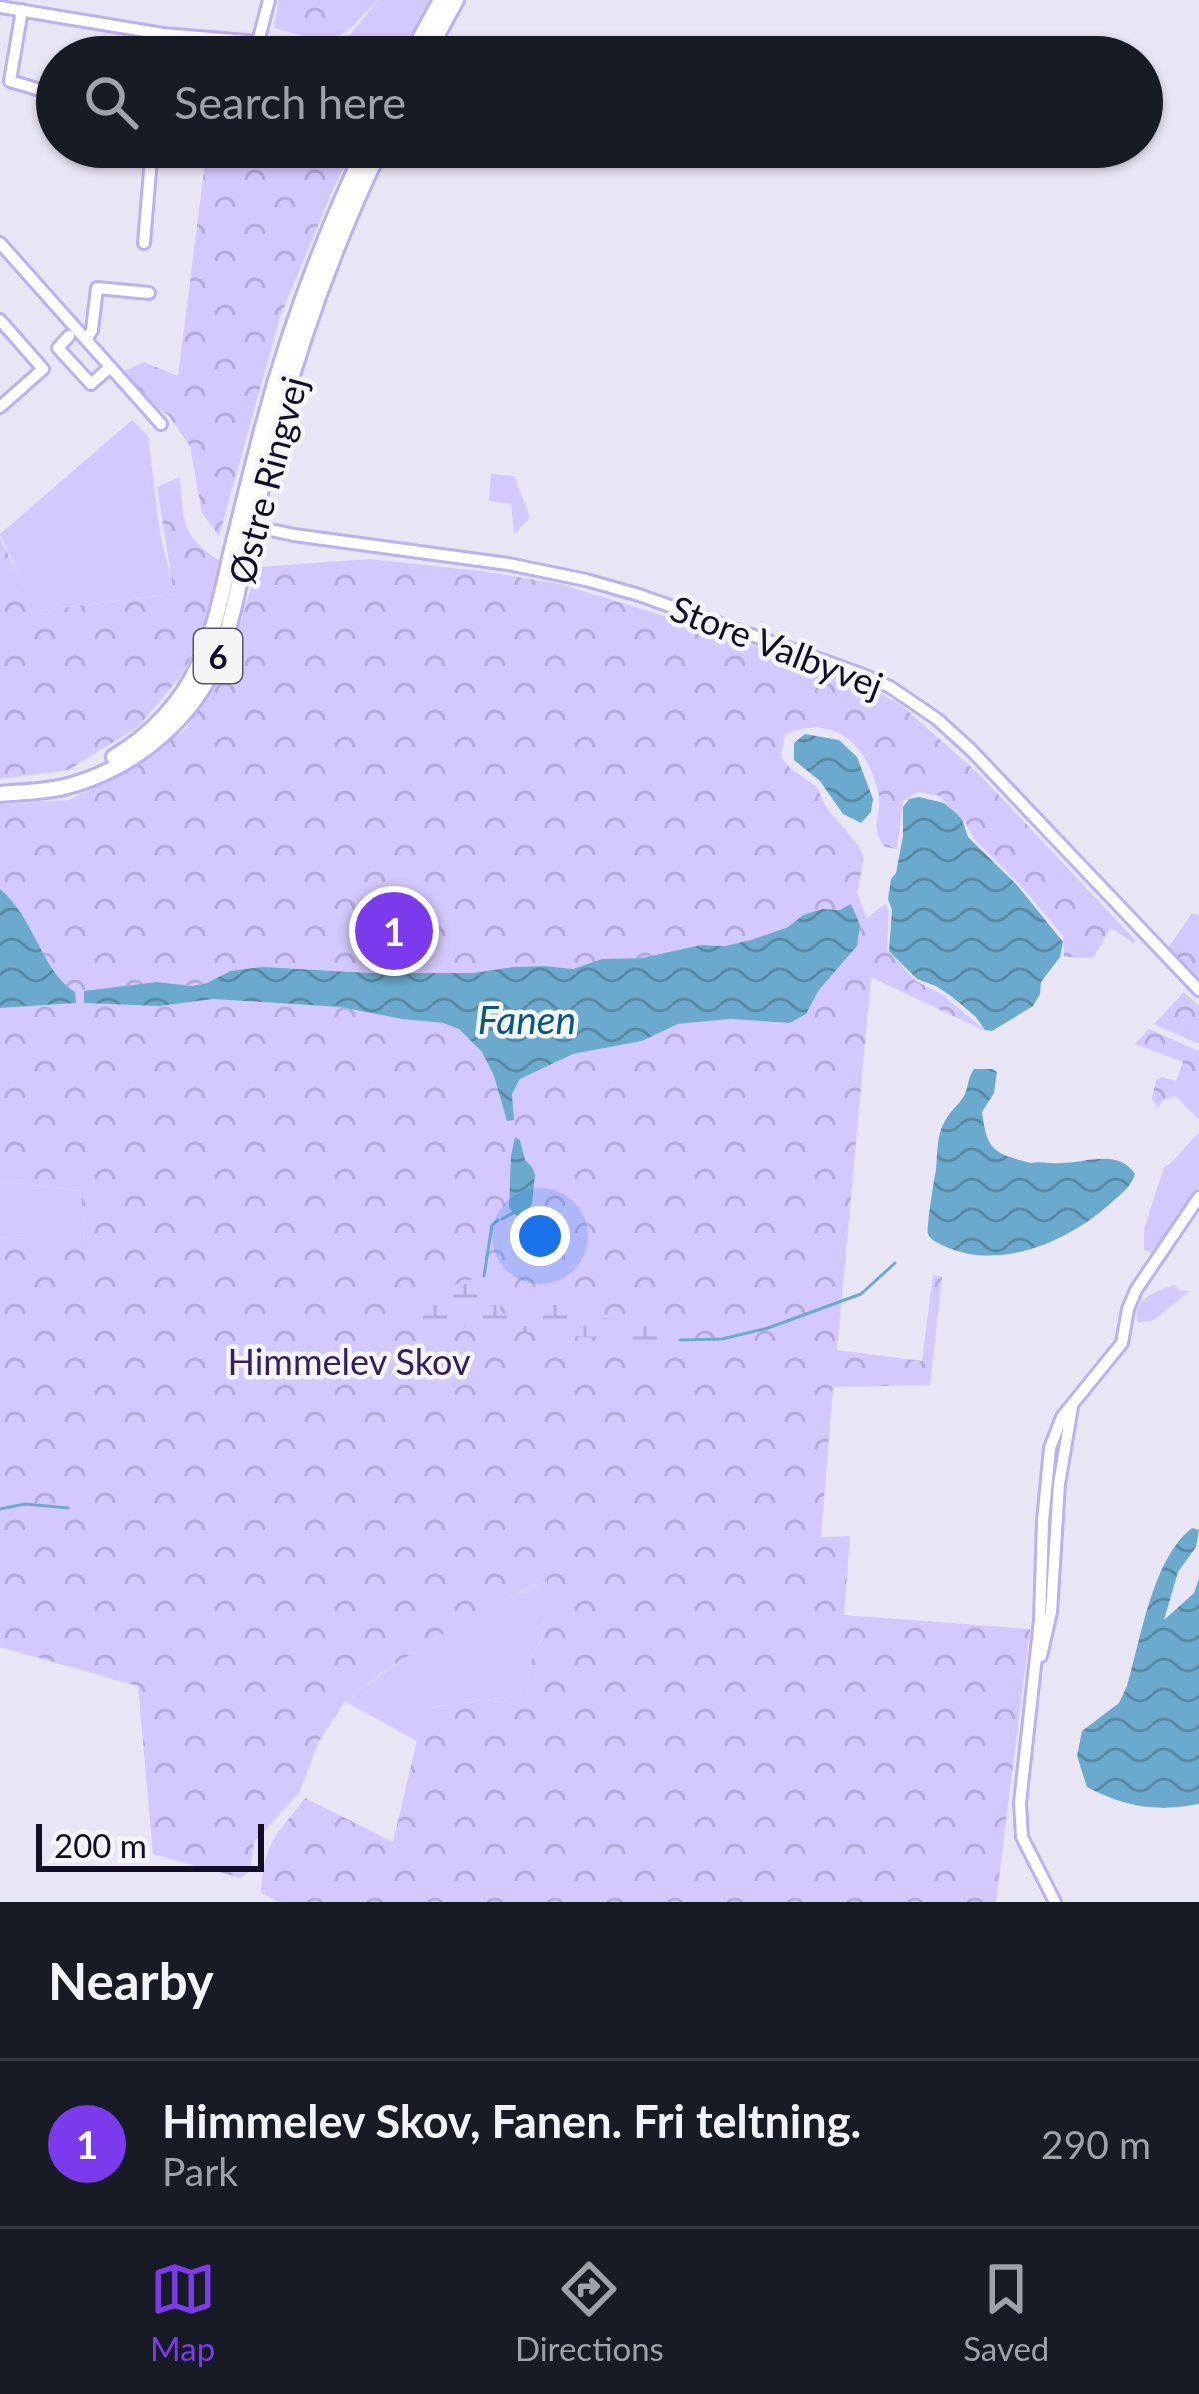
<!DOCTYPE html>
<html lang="en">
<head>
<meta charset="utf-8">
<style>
  :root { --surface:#171b24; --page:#242831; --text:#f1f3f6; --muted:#9ea1a6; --line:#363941; --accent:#7c3aed }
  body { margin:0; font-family:Lato,sans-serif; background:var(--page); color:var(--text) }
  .scale { position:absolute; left:36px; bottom:30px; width:228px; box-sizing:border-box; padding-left:12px; border:6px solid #130d25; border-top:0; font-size:33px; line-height:42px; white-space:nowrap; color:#130d25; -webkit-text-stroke:9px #f5f5f5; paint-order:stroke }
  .you { position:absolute; left:540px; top:1236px; width:42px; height:42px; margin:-30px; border:9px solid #fff; border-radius:50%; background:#1a73e8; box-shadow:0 0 0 18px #1a73e833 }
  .badge { display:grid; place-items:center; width:78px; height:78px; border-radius:50%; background:var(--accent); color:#fff; font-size:39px; font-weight:700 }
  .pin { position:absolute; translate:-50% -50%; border:6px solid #fff; box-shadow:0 3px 12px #0006 }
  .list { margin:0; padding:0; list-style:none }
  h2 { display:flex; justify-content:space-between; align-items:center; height:156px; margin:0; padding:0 48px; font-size:51px }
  h2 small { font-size:39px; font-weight:400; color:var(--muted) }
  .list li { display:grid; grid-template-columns:78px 1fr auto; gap:36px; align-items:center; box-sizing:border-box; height:168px; padding:0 48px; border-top:3px solid var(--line) }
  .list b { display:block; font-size:45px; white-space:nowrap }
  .list p { margin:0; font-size:39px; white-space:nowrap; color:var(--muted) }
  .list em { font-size:39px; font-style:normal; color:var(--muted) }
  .icon { flex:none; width:66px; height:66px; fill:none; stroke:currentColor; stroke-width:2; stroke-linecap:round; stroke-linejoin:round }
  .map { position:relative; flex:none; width:1199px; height:1902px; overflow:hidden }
  .search { position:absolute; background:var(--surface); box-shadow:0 3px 9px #0004; left:36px; right:36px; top:36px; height:132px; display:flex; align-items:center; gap:30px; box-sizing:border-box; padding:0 42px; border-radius:66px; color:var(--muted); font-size:45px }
  .sheet { height:324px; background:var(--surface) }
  nav { display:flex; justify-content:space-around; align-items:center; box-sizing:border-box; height:168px; border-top:3px solid var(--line); background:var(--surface); font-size:33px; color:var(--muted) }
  nav a { display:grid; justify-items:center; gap:6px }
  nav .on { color:var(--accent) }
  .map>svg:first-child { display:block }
  .grass { fill:#d4c9ff }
  .forest { fill:url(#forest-crowns); fill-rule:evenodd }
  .wetland { fill:url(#wetland-marsh) }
  .park { fill:url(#park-tufts) }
  .water { fill:url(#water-waves) }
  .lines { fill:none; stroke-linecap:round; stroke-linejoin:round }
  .stream { stroke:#6baacc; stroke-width:3 }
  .minor-casing { stroke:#bdaff4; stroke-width:16 }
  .major-casing { stroke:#bdaff4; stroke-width:20 }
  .minor { stroke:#fff; stroke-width:10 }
  .major { stroke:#fff; stroke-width:14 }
  .labels { text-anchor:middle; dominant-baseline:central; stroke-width:9; stroke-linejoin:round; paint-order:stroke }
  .shield { fill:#f5f5f5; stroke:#575363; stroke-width:3 }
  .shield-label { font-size:33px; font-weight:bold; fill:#130d25 }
  .street-label { font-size:36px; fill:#130d25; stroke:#f5f5f5 }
  .park-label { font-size:36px; fill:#331e60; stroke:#f5f5f5 }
  .water-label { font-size:39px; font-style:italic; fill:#05597b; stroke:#f5f5f5 }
</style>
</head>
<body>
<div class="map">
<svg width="1199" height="1902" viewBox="0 0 1199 1902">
  <defs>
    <pattern id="forest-crowns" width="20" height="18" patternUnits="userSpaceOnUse" patternTransform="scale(3)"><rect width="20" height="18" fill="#d4c9ff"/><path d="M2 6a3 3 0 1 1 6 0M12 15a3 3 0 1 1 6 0" fill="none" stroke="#b5abda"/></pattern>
    <pattern id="wetland-marsh" width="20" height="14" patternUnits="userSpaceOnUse" patternTransform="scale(3)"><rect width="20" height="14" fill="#d4c9ff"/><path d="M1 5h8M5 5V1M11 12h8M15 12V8" fill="none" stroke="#b5abda"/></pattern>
    <pattern id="park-tufts" width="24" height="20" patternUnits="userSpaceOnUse" patternTransform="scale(3)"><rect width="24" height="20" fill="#d4c9ff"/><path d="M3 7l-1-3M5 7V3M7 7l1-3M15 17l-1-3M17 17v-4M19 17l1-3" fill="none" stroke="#b5abda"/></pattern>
    <pattern id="water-waves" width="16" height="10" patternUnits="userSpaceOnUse" patternTransform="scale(3)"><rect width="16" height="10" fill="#6baacc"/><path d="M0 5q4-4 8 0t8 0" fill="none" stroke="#5789a5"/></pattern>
  </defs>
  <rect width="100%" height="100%" fill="#e8e6f4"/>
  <!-- grass -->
  <path class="grass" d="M379,0H430L400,57H358L336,51Z
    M132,420L148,436L160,534L175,594L35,611L0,534Z
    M491,474L514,476L530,518L514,534L511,504L489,501Z
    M1199,1132V1186L1153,1253L1144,1250V1229L1164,1167L1170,1164Z
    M0,1181L82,1191L85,1244L0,1237Z
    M1175,1285L1178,1290L1189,1291L1154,1320L1138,1323C1131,1299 1156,1291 1175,1285Z
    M548,1581L542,1639L533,1653L527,1694L434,1707L425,1710L417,1741L346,1702C407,1653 475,1610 548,1581Z"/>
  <!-- forest -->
  <path class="forest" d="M279,0H378L351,28L328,43L274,28Z
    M207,147H353L331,194L280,317L219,536L202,513L190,446L168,415L148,402L125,371L144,362L178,376Z
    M180,477C183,520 181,537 220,561L203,632L181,676L138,727L68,770L0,779V538L36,611L174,594L157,487Z
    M370,559L481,571L560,584L710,630L873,689L901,705L979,774L1136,941L1133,943L1111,928L1093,958L1064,957L1063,936L1022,887L973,838L965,821L939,796L918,792L903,801L897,849L885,847C867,824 884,814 878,791C866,743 834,714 785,734L781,757L790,768L817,787L826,807L858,845L864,858L857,893L867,918L885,904L889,910L887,948L889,952L916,981L943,995L987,1032L871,977L837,1350L922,1361L933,1275L942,1277L930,1385L833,1387L821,1537L850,1536L844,1615L1030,1629L996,1902H278L261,1893C264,1842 275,1837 305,1798L393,1842L424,1710L434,1707L527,1694L533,1653L542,1639L547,1581L522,1591L441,1635L383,1672L343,1704L318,1743L299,1793L254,1842L250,1871L241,1878L153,1854L138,1686L0,1647V1237L85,1243L81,1191L0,1181V1008L75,1003V992C42,972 33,917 0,889V804L69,800L127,772L186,729L227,661L258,567ZM822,909L840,910L857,946L819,990L806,1014L790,1023L730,1019L678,1024L642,1041L573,1054L520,1079L512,1094L514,1120H507L494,1076L482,1052L459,1029L443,1023L402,1019L340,1007L212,999L160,1006L157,982L192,986L207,983L230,971L285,968L370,973H473L513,967L545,966L573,969L602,959L642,958L701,945L725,946L751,940L788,927L803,915Z
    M1192,913L1199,915V985L1166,951Z
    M1184,992L1199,1006V1044L1154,1024Z
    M1149,1029L1199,1051V1120L1176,1096L1163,1100L1158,1108L1152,1099L1156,1080L1162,1077L1176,1081L1183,1062L1135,1044Z"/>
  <!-- wetland -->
  <path class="wetland" d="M484,1276L497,1293L502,1316L547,1298L578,1314L647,1324L658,1320L680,1340L674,1345L427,1323L413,1318V1306L440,1300L447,1287Z"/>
  <!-- park -->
  <path class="park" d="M394,916L409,923V948L397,956L384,958L377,922Z"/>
  <!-- water -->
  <path class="water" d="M805,734L839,740L857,757L873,799L871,812L861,823L843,814L820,781L794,760V743Z
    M919,797L944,803L955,812L962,819L968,837L1017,885L1063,942L1060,957L1041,982L1040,994L1033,1006L992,1031L985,1030L975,1016L951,996L936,986L917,979L889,951L892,910L888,899L891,879L896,873L903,836V807L909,799Z
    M0,889C34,917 42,972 75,992L76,1003L0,1008Z
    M851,904L860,925L857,946L819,990L806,1014L790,1023L730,1019L678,1024L642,1041L573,1054L520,1079L512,1094L514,1120L507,1121L494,1076L482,1052L459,1029L443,1023L402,1019L340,1007L213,999L160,1006L84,1003V991L157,982L192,986L207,983L230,971L263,967L370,973H473L513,967L545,966L573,969L602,959L642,958L701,945L725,946L751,940L788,927L803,915L822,909L840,910Z
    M974,1069H992L997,1072L994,1093L982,1112C987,1151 993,1153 1031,1163C1041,1161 1049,1164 1060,1163C1086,1163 1118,1148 1135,1174C1131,1187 1122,1193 1112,1202C1070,1241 998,1273 942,1245C937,1242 930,1240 928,1234C926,1230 934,1178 936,1170C938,1150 936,1133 948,1116C953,1109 961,1102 965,1094C969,1084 968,1077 974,1069Z
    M515,1137L520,1140L525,1160L532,1167L535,1175L532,1203L523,1220L513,1213L509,1207L511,1156Z
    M1192,1528L1199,1530L1196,1547L1178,1572L1164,1620L1194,1593L1199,1578V1804C1156,1812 1125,1807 1087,1787L1077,1756L1082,1731L1119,1703L1127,1686C1141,1638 1153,1558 1192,1528Z"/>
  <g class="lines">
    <!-- stream -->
    <path class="stream" d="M502,1219L513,1213
      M484,1276L492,1225L498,1220
      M680,1340L722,1339L768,1328L861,1294L895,1263
      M0,1509L25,1504L68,1508"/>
    <defs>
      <path id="minor" d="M0,7L163,34L258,42L334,57
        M22,10L10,81L57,95
        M258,42L269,0
        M160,57L163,34
        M0,243L161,424
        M144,243L152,147
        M0,320L43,369L0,407
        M69,336L58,348L91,384L110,367
        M86,340L92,330L97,288L149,293
        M247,525L294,535L508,564L586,580L639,595L861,674L890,687L937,719L971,750L1199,990
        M1041,1656L1051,1612L1059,1484L1072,1407
        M1055,1902L1022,1837L1020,1803L1040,1620L1043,1521L1050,1448L1062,1417L1122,1343L1128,1309L1136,1290L1199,1197"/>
      <path id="major" d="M410,57L441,0
        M425,57L456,0
        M114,757C150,736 182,703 199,664C215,630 222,593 230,558C241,513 252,468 264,423C289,329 324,236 366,147
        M0,794C21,792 43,792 64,787C125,772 184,728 212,671C228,638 235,602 243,566C254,518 265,470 278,423C304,329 339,234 381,147"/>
    </defs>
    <!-- minor casing -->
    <use href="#minor" class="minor-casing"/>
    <!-- major casing -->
    <use href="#major" class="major-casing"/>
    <!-- minor -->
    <use href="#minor" class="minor"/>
    <!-- major -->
    <use href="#major" class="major"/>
  </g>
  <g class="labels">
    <!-- shield labels -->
    <rect class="shield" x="194" y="629" width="48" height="54" rx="9"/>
    <g class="shield-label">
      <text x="218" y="656">6</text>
    </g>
    <!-- street labels -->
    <g class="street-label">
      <text transform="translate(267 480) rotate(-75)">Østre Ringvej</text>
      <text transform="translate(777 646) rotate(21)">Store Valbyvej</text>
    </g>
    <!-- park labels -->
    <g class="park-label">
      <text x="349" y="1361">Himmelev Skov</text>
    </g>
    <!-- water labels -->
    <g class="water-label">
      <text x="527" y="1019">Fanen</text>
    </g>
  </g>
</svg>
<div class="scale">200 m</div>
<div class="you"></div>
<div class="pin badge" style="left:394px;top:931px">1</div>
<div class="search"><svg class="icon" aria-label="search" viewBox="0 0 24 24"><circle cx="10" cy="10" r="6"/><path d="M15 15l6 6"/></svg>Search here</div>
</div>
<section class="sheet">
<h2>Nearby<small></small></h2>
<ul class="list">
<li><span class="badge">1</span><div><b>Himmelev Skov, Fanen. Fri teltning.</b><p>Park</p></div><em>290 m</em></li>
</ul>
</section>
<nav>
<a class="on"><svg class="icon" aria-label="map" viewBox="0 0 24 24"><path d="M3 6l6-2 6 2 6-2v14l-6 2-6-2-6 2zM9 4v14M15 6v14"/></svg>Map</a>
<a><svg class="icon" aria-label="directions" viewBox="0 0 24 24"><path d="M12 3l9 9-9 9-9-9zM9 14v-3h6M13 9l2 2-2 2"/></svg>Directions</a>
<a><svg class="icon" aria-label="saved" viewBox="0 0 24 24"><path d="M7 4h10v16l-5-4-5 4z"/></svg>Saved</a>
</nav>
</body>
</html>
